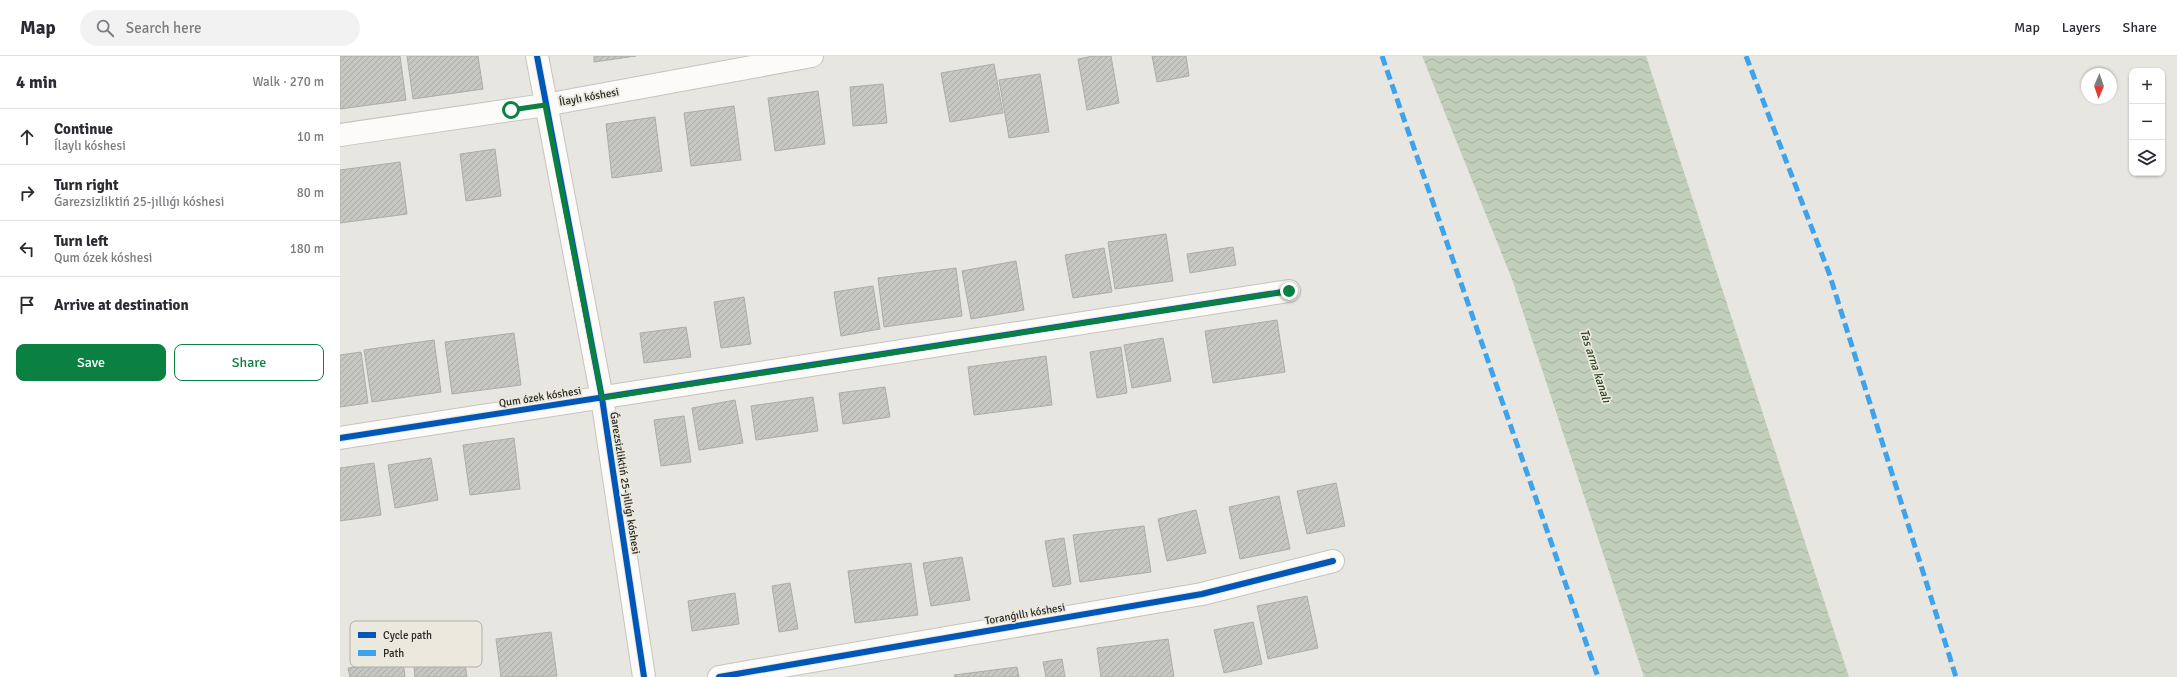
<!DOCTYPE html>
<html lang="en">
<head>
<meta charset="utf-8">
<style>
  :root { --surface:#fff; --page:#f2f2f3; --text:#2b2b33; --muted:#7c7c81; --line:#e1e1e2; --accent:#0b8043 }
  body { margin:0; font-family:Signika,sans-serif; background:var(--page); color:var(--text) }
  .controls { position:absolute; right:12px; top:12px; display:grid; overflow:hidden; border-radius:8px; box-shadow:0 1px 3px #0004 }
  .controls button { width:36px; height:36px; display:grid; place-items:center; padding:0; border:0; border-bottom:1px solid var(--line); background:var(--surface); color:var(--text); font:20px sans-serif }
  .compass { position:absolute; left:1741px; top:12px; width:36px; height:36px; border-radius:50%; background:var(--surface); box-shadow:0 1px 3px #0004; rotate:182deg }
  .stop { position:absolute; width:12px; height:12px; margin:-9px; border:3px solid #0b8043; border-radius:50%; background:#fff }
  .stop.end { background:#0b8043; border-color:#fff; box-shadow:0 1px 4px #0008 }
  .list { margin:0; padding:0; list-style:none }
  h2 { display:flex; justify-content:space-between; align-items:center; height:52px; margin:0; padding:0 16px; font-size:17px }
  h2 small { font-size:13px; font-weight:400; color:var(--muted) }
  .list li { display:grid; grid-template-columns:26px 1fr auto; gap:12px; align-items:center; box-sizing:border-box; height:56px; padding:0 16px; border-top:1px solid var(--line) }
  .list b { display:block; font-size:15px; white-space:nowrap }
  .list p { margin:0; font-size:13px; white-space:nowrap; color:var(--muted) }
  .list em { font-size:13px; font-style:normal; color:var(--muted) }
  .actions { display:flex; gap:8px; padding:12px 16px }
  .actions a { flex:1; padding:9px 0; border:1px solid var(--accent); border-radius:8px; text-align:center; font-size:14px; color:var(--accent) }
  .actions .main { background:var(--accent); color:#fff }
  .icon { flex:none; width:22px; height:22px; fill:none; stroke:currentColor; stroke-width:2; stroke-linecap:round; stroke-linejoin:round }
  .map { position:relative; flex:none; width:1837px; height:621px; overflow:hidden }
  header { display:flex; align-items:center; gap:24px; box-sizing:border-box; height:56px; padding:0 20px; background:var(--surface); border-bottom:1px solid var(--line) }
  header strong { font-size:19px }
  nav { display:flex; gap:22px; margin-inline-start:auto; font-size:14px }
  .search { width:280px; height:36px; background:var(--page); display:flex; align-items:center; gap:10px; box-sizing:border-box; padding:0 14px; border-radius:22px; color:var(--muted); font-size:15px }
  main { display:flex }
  aside { flex:1; background:var(--surface) }
  .map>svg:first-child { display:block }
  .water { fill:url(#water-waves) }
  .building { fill:url(#building-hatch); stroke:#adada8 }
  .lines { fill:none; stroke-linecap:round; stroke-linejoin:round }
  .street-casing { stroke:#c6c4bf; stroke-width:24 }
  .street { stroke:#fcfbfa; stroke-width:22 }
  .quiet { stroke:#3ea3eb; stroke-width:5; stroke-dasharray:10 5; stroke-linecap:butt }
  .cycleway-casing { stroke:#ebe8dd; stroke-width:8 }
  .cycleway { stroke:#0057b8; stroke-width:6 }
  .route { stroke:#0b8043; stroke-width:5 }
  .labels { text-anchor:middle; dominant-baseline:central; stroke-width:3.5; stroke-linejoin:round; paint-order:stroke }
  .street-label { font-size:11px; fill:#292824; stroke:#ebe8dd }
  .water-label { font-size:12px; font-style:italic; fill:#29461f; stroke:#ebe8dd }
  .key { fill:#ebe8dd; stroke:#b1aea6; stroke-width:1 }
  .key-label { font-size:11px; fill:#292824 }
</style>
</head>
<body>
<header>
<strong>Map</strong>
<div class="search"><svg class="icon" aria-label="search" viewBox="0 0 24 24"><circle cx="10" cy="10" r="6"/><path d="M15 15l6 6"/></svg>Search here</div>
<nav><a>Map</a><a>Layers</a><a>Share</a></nav>
</header>
<main>
<aside>
<h2>4 min<small>Walk · 270 m</small></h2>
<ul class="list">
<li><svg class="icon" aria-label="ahead" viewBox="0 0 24 24"><path d="M12 20V5M6 11l6-6 6 6"/></svg><div><b>Continue</b><p>Ílaylı kóshesi</p></div><em>10 m</em></li>
<li><svg class="icon" aria-label="right" viewBox="0 0 24 24"><path d="M7 20v-9h11M14 6l5 5-5 5"/></svg><div><b>Turn right</b><p>Ǵarezsizliktiń 25-jıllıǵı kóshesi</p></div><em>80 m</em></li>
<li><svg class="icon" aria-label="left" viewBox="0 0 24 24"><path d="M17 20v-9H6M10 6l-5 5 5 5"/></svg><div><b>Turn left</b><p>Qum ózek kóshesi</p></div><em>180 m</em></li>
<li><svg class="icon" aria-label="arrive" viewBox="0 0 24 24"><path d="M6 21V4h12l-3 4 3 4H6"/></svg><div><b>Arrive at destination</b></div></li>
</ul>
<div class="actions"><a class="main">Save</a><a>Share</a></div>
</aside>
<div class="map">
<svg width="1837" height="621" viewBox="0 0 1837 621">
  <defs>
    <pattern id="water-waves" width="16" height="10" patternUnits="userSpaceOnUse"><rect width="16" height="10" fill="#c1ceba"/><path d="M0 5q4-4 8 0t8 0" fill="none" stroke="#a6b1a0"/></pattern>
    <pattern id="building-hatch" width="6" height="6" patternUnits="userSpaceOnUse"><rect width="6" height="6" fill="#c6c6c2"/><path d="M-1 1l2-2M0 6l6-6M5 7l2-2" fill="none" stroke="#aaaaa7"/></pattern>
  </defs>
  <rect width="100%" height="100%" fill="#e8e6e0"/>
  <!-- water -->
  <path class="water" d="M1082,0H1306L1509,621H1304L1172,223Z"/>
  <!-- building -->
  <path class="building" d="M0,0H60L66,44L0,53Z
    M67,0H138L143,33L73,43Z
    M254,0H296L254,6Z
    M753,0H771L779,47L747,54L738,3Z
    M812,0H846L849,20L817,26Z
    M654,8L663,57L610,66L601,17Z
    M700,18L709,76L669,82L659,24Z
    M543,28L547,67L513,70L510,31Z
    M478,35L485,88L435,95L428,42Z
    M394,50L401,104L351,110L344,57Z
    M315,61L322,115L272,122L266,68Z
    M155,93L161,140L126,145L120,98Z
    M60,106L67,158L0,167V114Z
    M826,178L833,225L775,233L768,186Z
    M893,191L896,209L850,217L847,198Z
    M764,192L772,236L733,242L725,199Z
    M676,205L684,254L631,263L622,215Z
    M616,212L622,260L544,271L538,222Z
    M533,230L540,273L501,280L494,236Z
    M404,241L411,288L381,292L374,246Z
    M937,264L945,316L873,327L865,275Z
    M346,271L351,301L304,307L300,277Z
    M174,277L181,329L112,338L105,286Z
    M823,282L831,325L792,332L784,289Z
    M94,284L101,336L32,346L24,294Z
    M781,291L787,337L757,342L750,296Z
    M21,296L28,347L0,351V299Z
    M706,300L712,349L634,359L628,311Z
    M545,331L550,361L503,368L499,337Z
    M473,341L478,375L416,384L411,350Z
    M395,344L403,387L359,394L352,352Z
    M344,360L351,406L321,410L314,364Z
    M174,382L180,433L130,439L123,389Z
    M91,402L98,444L55,452L48,409Z
    M34,407L41,459L0,465V412Z
    M996,427L1005,470L967,478L957,435Z
    M939,440L950,493L900,503L889,451Z
    M856,454L866,497L827,505L818,463Z
    M804,470L811,516L740,526L733,479Z
    M724,482L731,528L713,531L705,485Z
    M622,501L630,544L591,550L583,507Z
    M571,507L578,559L515,567L508,515Z
    M450,527L458,573L439,576L432,530Z
    M395,537L399,568L352,575L348,545Z
    M967,540L978,592L928,603L917,550Z
    M913,566L922,608L884,617L874,574Z
    M211,576L217,620L161,621L156,583Z
    M828,583L834,621H761L757,592Z
    M122,587L127,621H75L72,594Z
    M722,603L725,621H706L703,606Z
    M63,605L65,621H10L8,612Z
    M677,611L679,621H615L614,619Z"/>
  <g class="lines">
    <defs>
      <path id="street" d="M197,0L262,342L304,621
        M0,79L205,49L472,0
        M0,382L949,235
        M379,621L862,538L993,505"/>
    </defs>
    <!-- street casing -->
    <use href="#street" class="street-casing"/>
    <!-- street -->
    <use href="#street" class="street"/>
    <!-- quiet -->
    <path class="quiet" d="M1042,0L1258,621
      M1406,0L1489,217L1616,621"/>
    <defs>
      <path id="cycleway" d="M197,0L262,342L304,621
        M0,382L949,235
        M379,621L862,538L993,505"/>
    </defs>
    <!-- cycleway casing -->
    <use href="#cycleway" class="cycleway-casing"/>
    <!-- cycleway -->
    <use href="#cycleway" class="cycleway"/>
  </g>
  <g class="lines">
    <!-- route -->
    <path class="route" d="M171,54L205,49L262,342L949,235"/>
  </g>
  <g class="labels">
    <!-- street labels -->
    <g class="street-label">
      <text transform="translate(249 41) rotate(-10)">Ílaylı kóshesi</text>
      <text transform="translate(200 341) rotate(-9)">Qum ózek kóshesi</text>
      <text transform="translate(285 427) rotate(81)">Ǵarezsizliktiń 25-jıllıǵı kóshesi</text>
      <text transform="translate(685 558) rotate(-10)">Toranǵıllı kóshesi</text>
    </g>
    <!-- water labels -->
    <g class="water-label">
      <text transform="translate(1255 310) rotate(72)">Tas arna kanalı</text>
    </g>
  </g>
  <!-- legend -->
  <rect x="10" y="565" width="132" height="46" rx="6" class="key"/>
  <rect x="18" y="576" width="18" height="6" fill="#0057b8"/>
  <rect x="18" y="594" width="18" height="6" fill="#3ea3eb"/>
  <g class="key-label">
    <text x="43" y="583">Cycle path</text>
    <text x="43" y="601">Path</text>
  </g>
</svg>
<div class="controls">
<button>+</button>
<button>−</button>
<button><svg class="icon" aria-label="layers" viewBox="0 0 24 24"><path d="M12 4l9 5-9 5-9-5zM3 14l9 5 9-5"/></svg></button>
</div>
<svg class="compass" viewBox="-18 -18 36 36"><path d="M0-13l5 13h-10z" fill="#e53935"/><path d="M0 13l5-13h-10z" fill="#7c7c81"/></svg>
<div class="stop" style="left:171px;top:54px"></div>
<div class="stop end" style="left:949px;top:235px"></div>
</div>
</main>
</body>
</html>
